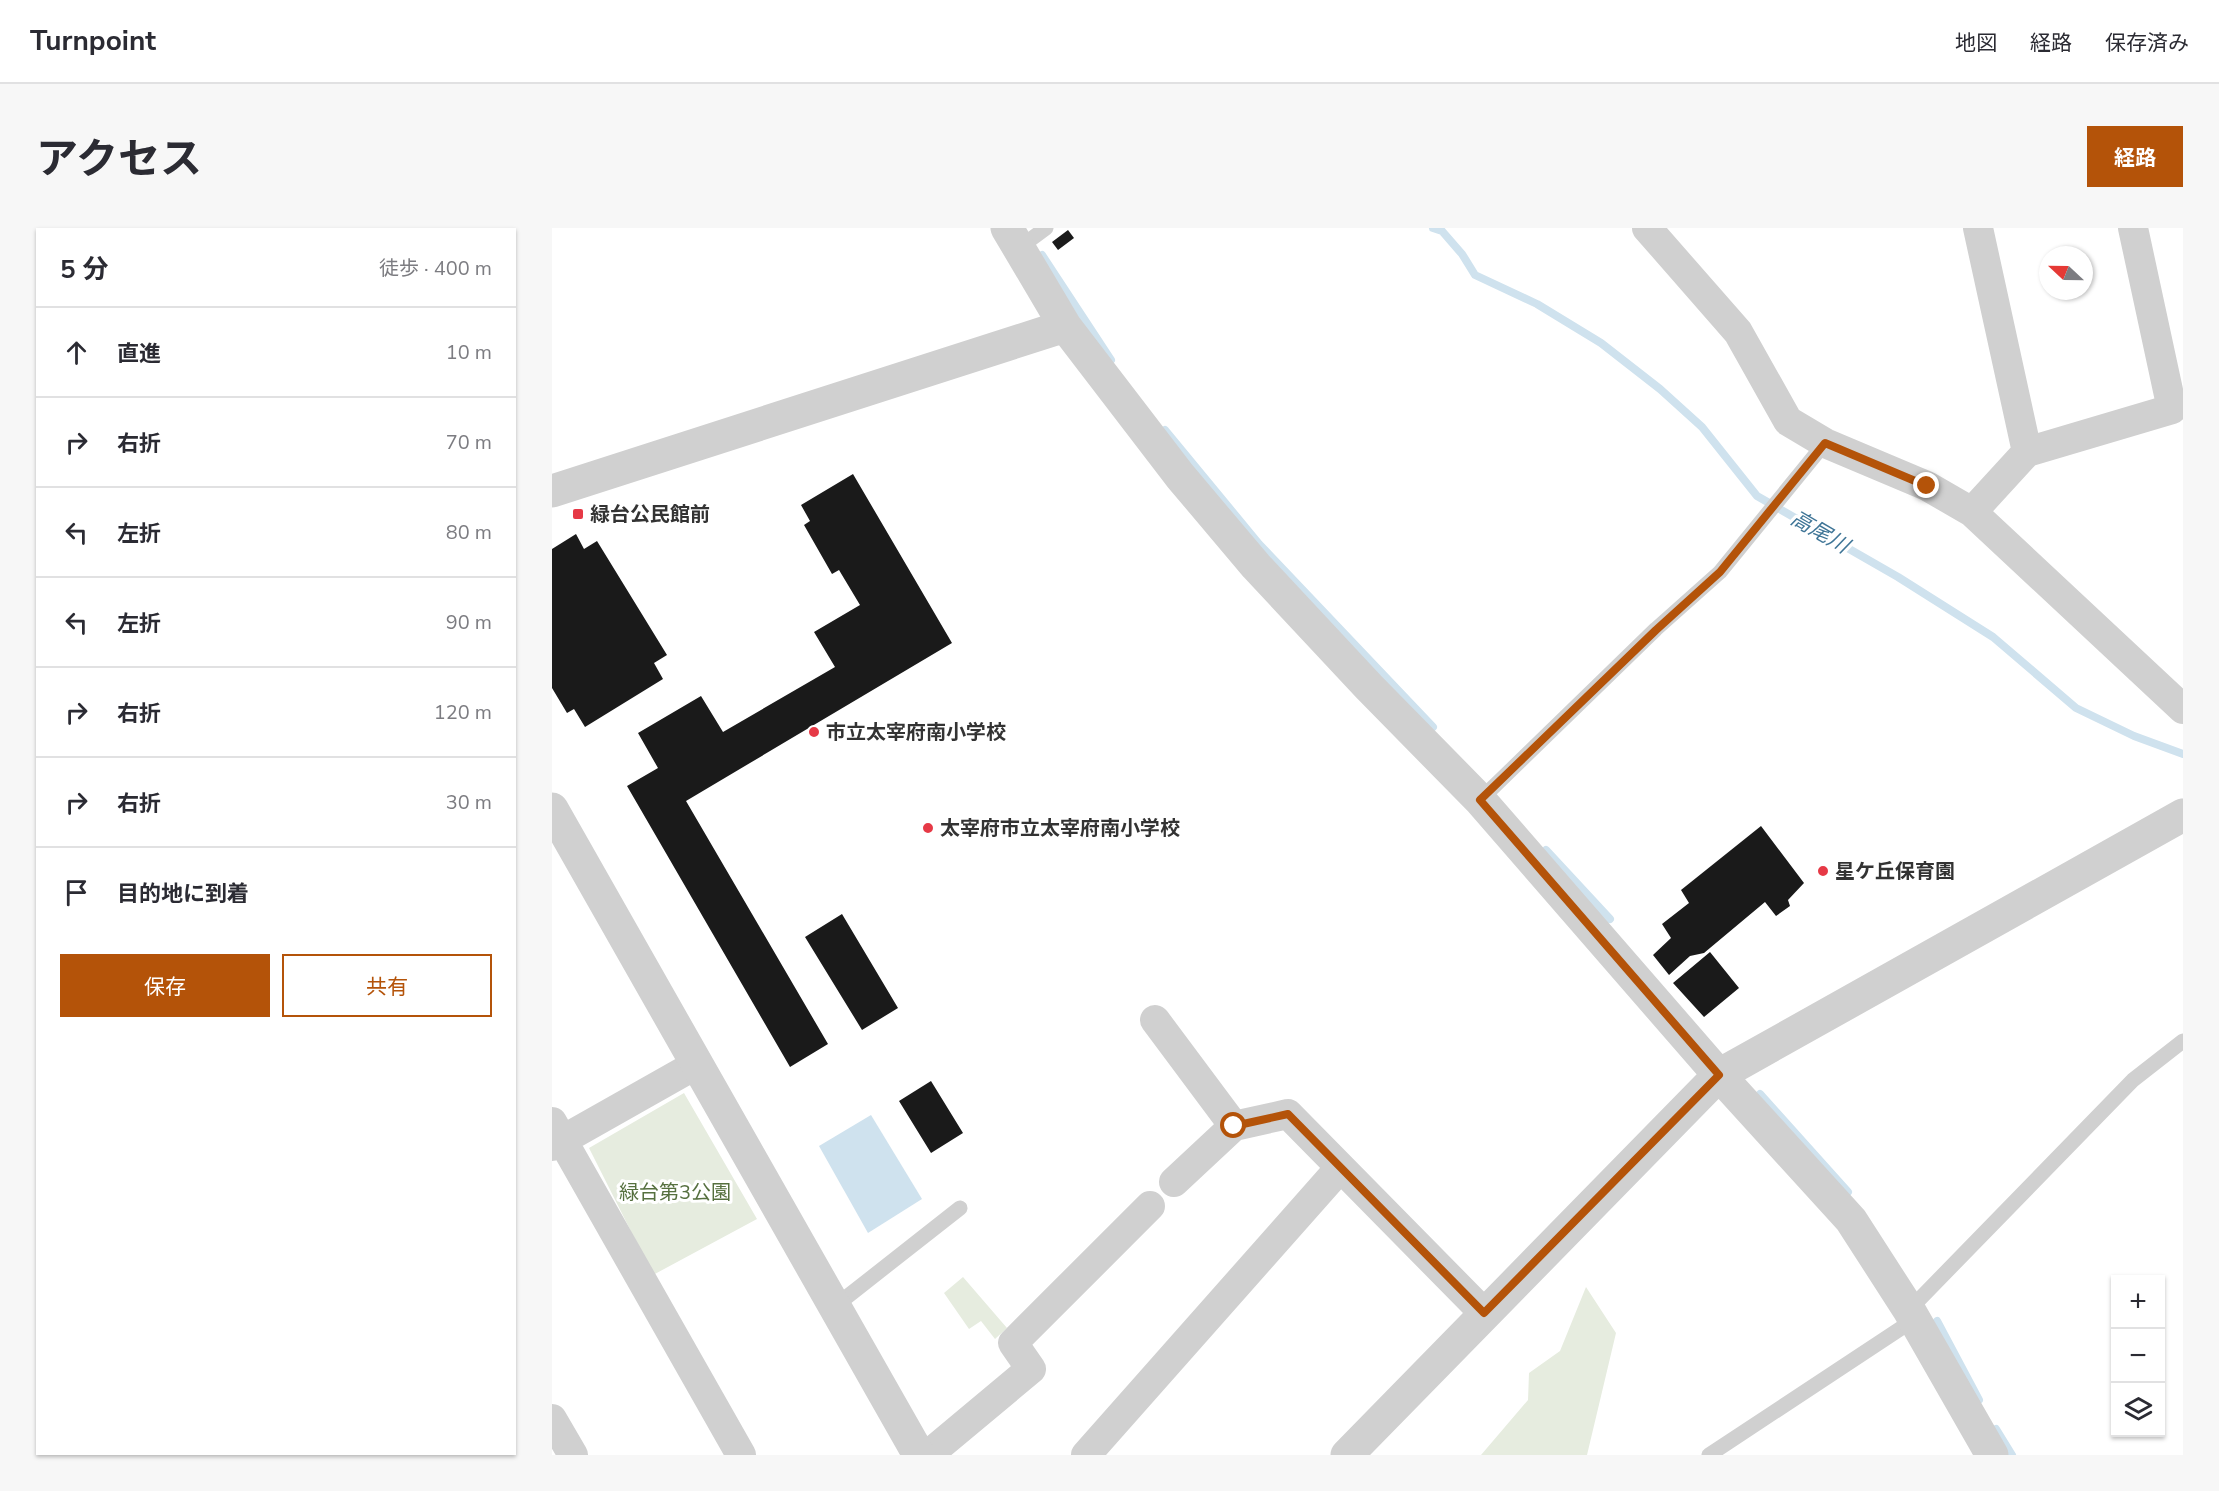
<!DOCTYPE html>
<html lang="ja">
<head>
<meta charset="utf-8">
<style>
  :root { --surface:#fff; --page:#f7f7f7; --text:#2b2b33; --muted:#7c7c81; --line:#e1e1e2; --accent:#b45309 }
  body { margin:0; font-family:"Nunito Sans","Noto Sans JP",sans-serif; background:var(--page); color:var(--text) }
  .controls { position:absolute; right:18px; bottom:18px; display:grid; overflow:hidden; border-radius:0px; box-shadow:0 2px 4px #0004 }
  .controls button { width:54px; height:54px; display:grid; place-items:center; padding:0; border:0; border-bottom:2px solid var(--line); background:var(--surface); color:var(--text); font:30px sans-serif }
  .compass { position:absolute; left:1487px; top:18px; width:54px; height:54px; border-radius:50%; background:var(--surface); box-shadow:0 2px 4px #0004; rotate:292deg }
  .stop { position:absolute; width:18px; height:18px; margin:-14px; border:4px solid #b45309; border-radius:50%; background:#fff }
  .stop.end { background:#b45309; border-color:#fff; box-shadow:0 2px 6px #0008 }
  .list { margin:0; padding:0; list-style:none }
  h2 { display:flex; justify-content:space-between; align-items:center; height:78px; margin:0; padding:0 24px; font-size:26px }
  h2 small { font-size:20px; font-weight:400; color:var(--muted) }
  .list li { display:grid; grid-template-columns:39px 1fr auto; gap:18px; align-items:center; box-sizing:border-box; height:90px; padding:0 24px; border-top:2px solid var(--line) }
  .list b { display:block; font-size:22px; white-space:nowrap }
  .list em { font-size:20px; font-style:normal; color:var(--muted) }
  .actions { display:flex; gap:12px; padding:18px 24px }
  .actions a { flex:1; padding:14px 0; border:2px solid var(--accent); border-radius:0px; text-align:center; font-size:21px; color:var(--accent) }
  .actions .main { background:var(--accent); color:#fff }
  .icon { flex:none; width:33px; height:33px; fill:none; stroke:currentColor; stroke-width:2; stroke-linecap:round; stroke-linejoin:round }
  .map { position:relative; flex:none; width:1631px; height:1227px; overflow:hidden; border-radius:0px }
  header { display:flex; align-items:center; gap:36px; box-sizing:border-box; height:84px; padding:0 30px; background:var(--surface); border-bottom:2px solid var(--line) }
  header strong { font-size:28px }
  nav { display:flex; gap:33px; margin-inline-start:auto; font-size:21px }
  .intro { display:flex; align-items:center; justify-content:space-between; box-sizing:border-box; height:144px; padding:0 36px }
  h1 { margin:0; font-size:42px }
  .button { padding:15px 27px; border-radius:0px; background:var(--accent); color:#fff; font-size:21px; font-weight:700 }
  main { display:flex; gap:36px; padding:0 36px }
  aside { flex:1; background:var(--surface); border-radius:0px; box-shadow:0 2px 4px #0004 }
  .map>svg:first-child { display:block }
  .green { fill:#e6ecdf }
  .water { fill:#cfe2ee }
  .lines { fill:none; stroke-linecap:round; stroke-linejoin:round }
  .stream { stroke:#cfe2ee; stroke-width:8 }
  .building { fill:#1a1a1a }
  .service { stroke:#d0d0d0; stroke-width:15 }
  .minor { stroke:#d0d0d0; stroke-width:30 }
  .tertiary { stroke:#d0d0d0; stroke-width:33 }
  .route { stroke:#b45309; stroke-width:8 }
  .poi-dot { fill:#e63946; stroke:#fff; stroke-width:2 }
  .labels { text-anchor:middle; dominant-baseline:central; stroke-width:6; stroke-linejoin:round; paint-order:stroke }
  .poi-label { font-size:20px; font-weight:bold; fill:#333; stroke:#fff; text-anchor:start }
  .park-label { font-size:20px; fill:#56703f; stroke:#fff }
  .water-label { font-size:21px; font-style:italic; fill:#3f7597; stroke:#fff }
</style>
</head>
<body>
<header>
<strong>Turnpoint</strong>
<nav><a>地図</a><a>経路</a><a>保存済み</a></nav>
</header>
<div class="intro"><h1>アクセス</h1><a class="button">経路</a></div>
<main>
<aside>
<h2>5 分<small>徒歩 · 400 m</small></h2>
<ul class="list">
<li><svg class="icon" aria-label="ahead" viewBox="0 0 24 24"><path d="M12 20V5M6 11l6-6 6 6"/></svg><div><b>直進</b></div><em>10 m</em></li>
<li><svg class="icon" aria-label="right" viewBox="0 0 24 24"><path d="M7 20v-9h11M14 6l5 5-5 5"/></svg><div><b>右折</b></div><em>70 m</em></li>
<li><svg class="icon" aria-label="left" viewBox="0 0 24 24"><path d="M17 20v-9H6M10 6l-5 5 5 5"/></svg><div><b>左折</b></div><em>80 m</em></li>
<li><svg class="icon" aria-label="left" viewBox="0 0 24 24"><path d="M17 20v-9H6M10 6l-5 5 5 5"/></svg><div><b>左折</b></div><em>90 m</em></li>
<li><svg class="icon" aria-label="right" viewBox="0 0 24 24"><path d="M7 20v-9h11M14 6l5 5-5 5"/></svg><div><b>右折</b></div><em>120 m</em></li>
<li><svg class="icon" aria-label="right" viewBox="0 0 24 24"><path d="M7 20v-9h11M14 6l5 5-5 5"/></svg><div><b>右折</b></div><em>30 m</em></li>
<li><svg class="icon" aria-label="arrive" viewBox="0 0 24 24"><path d="M6 21V4h12l-3 4 3 4H6"/></svg><div><b>目的地に到着</b></div></li>
</ul>
<div class="actions"><a class="main">保存</a><a>共有</a></div>
</aside>
<div class="map">
<svg width="1631" height="1227" viewBox="0 0 1631 1227">
  <rect width="100%" height="100%" fill="#fff"/>
  <!-- green -->
  <path class="green" d="M132,865L205,991L101,1047L37,920Z
    M411,1049L455,1100L443,1111L429,1093L417,1101L392,1065Z
    M1034,1059L1064,1105L1035,1227H929L976,1172L977,1145L1008,1123Z"/>
  <!-- water -->
  <path class="water" d="M319,887L370,971L316,1005L267,918Z"/>
  <g class="lines">
    <!-- stream -->
    <path class="stream" d="M881,0L890,3L910,26L923,47L985,76L1049,115L1108,161L1150,199L1205,268L1346,349L1441,409L1524,480L1582,508L1631,526
      M490,27L559,132
      M613,202L707,316L881,499
      M994,622L1058,691
      M1208,866L1296,964
      M1385,1093L1427,1172
      M1444,1201L1460,1227"/>
  </g>
  <!-- building -->
  <path class="building" d="M516,2L522,10L506,22L500,14Z
    M301,246L400,415L134,573L276,816L238,839L75,558L106,540L86,505L149,468L171,504L283,439L262,404L308,377L287,342L280,346L252,297L258,293L249,277Z
    M24,306L32,321L45,313L115,427L102,435L111,451L33,499L22,481L15,485L0,460V321Z
    M1209,598L1252,655L1236,672L1238,678L1224,688L1213,674L1152,725L1138,728L1117,747L1101,727L1119,710L1110,696L1137,675L1129,662Z
    M290,686L346,780L310,802L253,709Z
    M1158,724L1187,760L1152,789L1121,755Z
    M379,853L411,905L379,925L347,873Z"/>
  <g class="lines">
    <!-- service -->
    <path class="service" d="M467,20L494,0
      M928,572L1104,401L1168,344L1273,215
      M282,1079L408,980
      M1357,1082L1581,852L1631,813
      M1157,1227L1363,1091"/>
    <!-- minor -->
    <path class="minor" d="M1095,0L1186,104L1236,193L1273,215L1375,258L1420,284L1631,481
      M1426,0L1475,224
      M1420,284L1475,224L1620,181L1581,0
      M603,792L682,898
      M0,894L189,1227
      M0,918L145,836
      M622,954L682,898L736,886L932,1085
      M0,1191L21,1227
      M376,1227L479,1141L461,1115L598,978
      M534,1227L788,940"/>
    <!-- tertiary -->
    <path class="tertiary" d="M455,0L513,98L628,248L704,338L817,459L928,572L1167,847L1299,992L1357,1082L1440,1227
      M0,263L513,98
      M0,581L367,1227
      M795,1227L1167,847L1631,587"/>
  </g>
  <g class="lines">
    <!-- route -->
    <path class="route" d="M682,898L736,886L932,1085L1167,847L928,572L1104,402L1168,344L1273,215L1375,258"/>
  </g>
  <!-- markers -->
  <g class="poi-dot">
    <rect x="20" y="280" width="12" height="12" rx="3"/>
    <circle cx="262" cy="504" r="6"/>
    <circle cx="376" cy="600" r="6"/>
    <circle cx="1271" cy="643" r="6"/>
  </g>
  <g class="labels">
    <!-- poi labels -->
    <g class="poi-label">
      <text x="38" y="286">緑台公民館前</text>
      <text x="274" y="504">市立太宰府南小学校</text>
      <text x="388" y="600">太宰府市立太宰府南小学校</text>
      <text x="1283" y="643">星ケ丘保育園</text>
    </g>
    <!-- park labels -->
    <g class="park-label">
      <text x="123" y="964">緑台第3公園</text>
    </g>
    <!-- water labels -->
    <g class="water-label">
      <text transform="translate(1268 304) rotate(30)">高尾川</text>
    </g>
  </g>
</svg>
<div class="controls">
<button>+</button>
<button>−</button>
<button><svg class="icon" aria-label="layers" viewBox="0 0 24 24"><path d="M12 4l9 5-9 5-9-5zM3 14l9 5 9-5"/></svg></button>
</div>
<svg class="compass" viewBox="-18 -18 36 36"><path d="M0-13l5 13h-10z" fill="#e53935"/><path d="M0 13l5-13h-10z" fill="#7c7c81"/></svg>
<div class="stop" style="left:682px;top:898px"></div>
<div class="stop end" style="left:1375px;top:258px"></div>
</div>
</main>
</body>
</html>
